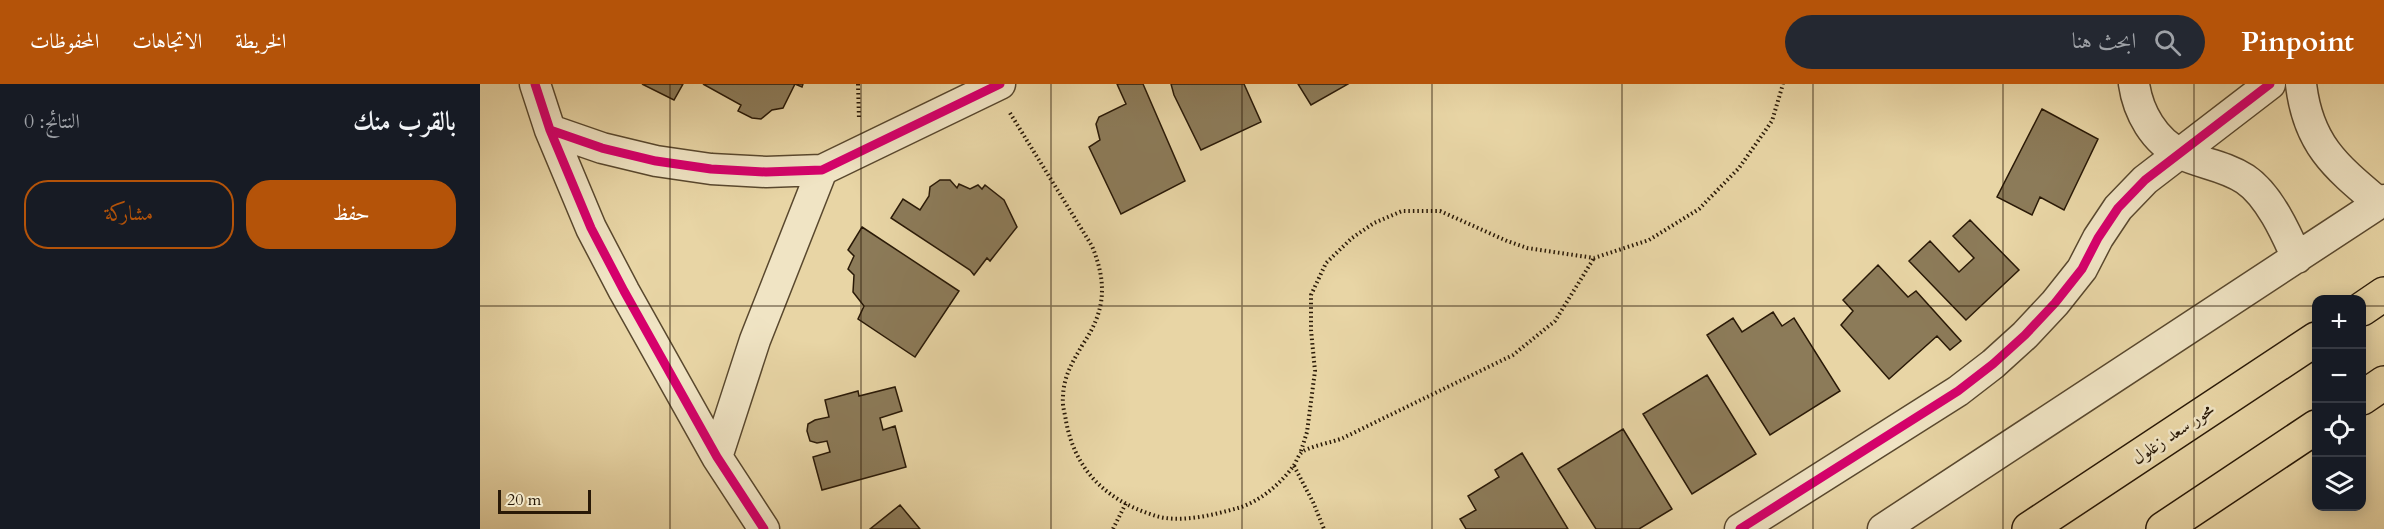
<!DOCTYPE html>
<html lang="ar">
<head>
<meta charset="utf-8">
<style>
  :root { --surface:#171b24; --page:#242831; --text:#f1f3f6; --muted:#9ea1a6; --line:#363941; --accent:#b45309 }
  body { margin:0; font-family:Cardo,Amiri,serif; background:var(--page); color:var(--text); direction:rtl }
  .controls { position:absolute; right:18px; bottom:18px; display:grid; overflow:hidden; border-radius:12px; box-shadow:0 3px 15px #0003 }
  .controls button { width:54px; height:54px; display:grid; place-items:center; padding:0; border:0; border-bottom:2px solid var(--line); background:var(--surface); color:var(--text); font:30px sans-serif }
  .scale { position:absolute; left:18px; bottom:15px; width:93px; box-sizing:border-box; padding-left:6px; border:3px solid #291907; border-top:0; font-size:16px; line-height:21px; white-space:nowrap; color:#291907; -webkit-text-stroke:4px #f0e4c4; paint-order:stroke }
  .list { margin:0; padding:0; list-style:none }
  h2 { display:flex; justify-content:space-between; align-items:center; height:78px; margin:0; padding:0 24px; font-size:26px }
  h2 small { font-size:20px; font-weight:400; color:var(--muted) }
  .actions { display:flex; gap:12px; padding:18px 24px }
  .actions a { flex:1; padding:14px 0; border:2px solid var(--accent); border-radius:24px; text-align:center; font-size:21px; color:var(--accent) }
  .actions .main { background:var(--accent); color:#fff }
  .icon { flex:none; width:33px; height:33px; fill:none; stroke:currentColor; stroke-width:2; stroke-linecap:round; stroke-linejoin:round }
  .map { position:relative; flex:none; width:1904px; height:445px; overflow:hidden; direction:ltr }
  header { display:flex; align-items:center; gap:36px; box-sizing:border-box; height:84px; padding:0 30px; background:var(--accent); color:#fff }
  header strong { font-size:28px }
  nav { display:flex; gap:33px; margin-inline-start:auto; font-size:21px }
  .search { width:420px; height:54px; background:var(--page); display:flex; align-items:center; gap:15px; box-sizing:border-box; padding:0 21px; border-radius:33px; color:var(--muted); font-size:22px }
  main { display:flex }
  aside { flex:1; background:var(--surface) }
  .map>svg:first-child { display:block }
  .building { fill:#8c7b59; stroke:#291907; stroke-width:1.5 }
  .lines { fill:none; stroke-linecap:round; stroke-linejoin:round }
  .minor-casing { stroke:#59482e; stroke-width:33 }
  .major-casing { stroke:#291907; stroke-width:36 }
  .path { stroke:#291907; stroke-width:4; stroke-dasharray:1.5 3; stroke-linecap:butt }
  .minor { stroke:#f0e4c4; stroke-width:30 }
  .major { stroke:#e8d5a5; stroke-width:33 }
  .cycleway-casing { stroke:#f0e4c4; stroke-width:13 }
  .cycleway { stroke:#d6006c; stroke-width:9 }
  .grid { fill:none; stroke:#291907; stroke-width:1.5; stroke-opacity:0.55 }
  .labels { text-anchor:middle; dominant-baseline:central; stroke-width:5; stroke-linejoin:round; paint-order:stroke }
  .street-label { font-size:18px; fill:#291907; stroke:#f0e4c4 }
</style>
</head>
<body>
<header>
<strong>Pinpoint</strong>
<div class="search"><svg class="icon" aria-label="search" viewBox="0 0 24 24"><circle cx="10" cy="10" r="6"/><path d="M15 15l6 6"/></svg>ابحث هنا</div>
<nav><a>الخريطة</a><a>الاتجاهات</a><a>المحفوظات</a></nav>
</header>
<main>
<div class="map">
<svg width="1904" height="445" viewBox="0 0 1904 445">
  <rect width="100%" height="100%" fill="#e8d5a5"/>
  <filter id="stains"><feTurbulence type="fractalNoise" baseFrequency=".00333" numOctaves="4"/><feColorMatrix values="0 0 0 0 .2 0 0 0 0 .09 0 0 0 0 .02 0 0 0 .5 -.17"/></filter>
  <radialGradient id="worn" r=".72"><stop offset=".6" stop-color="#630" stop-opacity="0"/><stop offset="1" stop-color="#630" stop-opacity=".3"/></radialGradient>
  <!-- building -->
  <path class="building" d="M162,0H203L194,16Z
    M223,0H323L322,3L315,0L303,24L292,26L281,35L272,34L258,27L261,21Z
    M637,0H663L705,97L641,130L609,63L620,56L616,40L619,33L646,20Z
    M691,0H764L781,38L721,66L694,11Z
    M818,0H868L831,21Z
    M1562,25L1618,55L1584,126L1560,113L1552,131L1517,113Z
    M460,96H470L477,104L479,100L490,105L498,101L502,105L505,101L524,116L537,143L510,177L507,174L494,191L490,186L411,134L423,115L440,126L449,112L450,103Z
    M1490,136L1539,186L1486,236L1429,177L1450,157L1479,188L1494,174L1473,152Z
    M382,143L479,207L435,273L378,235L384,222L373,208L374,191L368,185L374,172L368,166Z
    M1398,181L1428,213L1436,207L1481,257L1470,266L1457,252L1409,295L1361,241L1373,227L1363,216Z
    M1293,228L1302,242L1314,234L1360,307L1290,351L1227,251L1253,234L1262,248Z
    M1227,291L1276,370L1212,410L1163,330Z
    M415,303L422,327L400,334L403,346L415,342L426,383L342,406L333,373L350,368L347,357L337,359L330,357L327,347L328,340L335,336L349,333L345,316L378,307L379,312Z
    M1143,345L1192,425L1159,445H1116L1078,385Z
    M1042,369L1088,445H986L980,435L996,426L988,412L1019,393L1015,386Z
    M420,421L440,445H390Z"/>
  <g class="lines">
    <defs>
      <path id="minor" d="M55,0L70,46L111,144L144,207L237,373L284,445
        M1654,0C1658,28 1674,57 1701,70C1722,80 1743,81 1765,95C1789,111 1806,149 1817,174
        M1821,0C1828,60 1855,82 1899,119
        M70,46L122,64L176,77L231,85L286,88L342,86L520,0
        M237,373L275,256L342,86
        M1260,445L1478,307L1513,280L1545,251L1575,219L1602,185L1618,154L1638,124L1665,96L1790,0
        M1403,445L1904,116"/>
      <path id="major" d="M1882,225L1904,210
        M1882,314L1904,299
        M1549,445L1836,255
        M1683,445L1836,343"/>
    </defs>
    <!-- minor casing -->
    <use href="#minor" class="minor-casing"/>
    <!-- major casing -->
    <use href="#major" class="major-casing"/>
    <!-- path -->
    <path class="path" d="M378,0L379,35
      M530,29L612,162C627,199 626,226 603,260C593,277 583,293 583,314C582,321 585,330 586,337C595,386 626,416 673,431C698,440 733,431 758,424C779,418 799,401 812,384C816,380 817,373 821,369C826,363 854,358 863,354L1033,271L1075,237L1114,174
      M821,367L827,348L835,287L831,246V211L846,179L872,154L894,139L922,127H960L1027,157L1047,164L1114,174L1169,156L1219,125L1259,84L1292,37L1303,0
      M814,382L833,418L844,445
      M633,445L646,419"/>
    <!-- minor -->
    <use href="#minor" class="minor"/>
    <!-- major -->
    <use href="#major" class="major"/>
    <defs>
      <path id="cycleway" d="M55,0L70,46L111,144L144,207L237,373L284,445
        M70,46L122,64L176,77L231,85L286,88L342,86L520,0
        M1260,445L1478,307L1513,280L1545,251L1575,219L1602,185L1618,154L1638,124L1665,96L1790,0"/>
    </defs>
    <!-- cycleway casing -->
    <use href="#cycleway" class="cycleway-casing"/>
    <!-- cycleway -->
    <use href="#cycleway" class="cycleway"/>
  </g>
  <!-- grid -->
  <path class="grid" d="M190,0V445M381,0V445M571,0V445M762,0V445M952,0V445M1142,0V445M1333,0V445M1523,0V445M1714,0V445M0,222H1836M1882,222H1904"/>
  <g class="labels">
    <!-- street labels -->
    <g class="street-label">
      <text transform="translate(1693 350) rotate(-34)">محور سعد زغلول</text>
    </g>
  </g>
  <rect width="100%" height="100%" filter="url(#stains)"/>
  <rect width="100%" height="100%" fill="url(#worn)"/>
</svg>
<div class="controls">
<button>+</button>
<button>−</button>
<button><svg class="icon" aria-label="locate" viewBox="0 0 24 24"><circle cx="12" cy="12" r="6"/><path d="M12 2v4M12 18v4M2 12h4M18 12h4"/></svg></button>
<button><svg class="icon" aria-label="layers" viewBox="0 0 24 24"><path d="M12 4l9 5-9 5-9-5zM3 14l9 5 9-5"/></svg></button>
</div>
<div class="scale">20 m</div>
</div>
<aside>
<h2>بالقرب منك<small>النتائج: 0</small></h2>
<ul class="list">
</ul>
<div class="actions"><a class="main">حفظ</a><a>مشاركة</a></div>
</aside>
</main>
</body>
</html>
